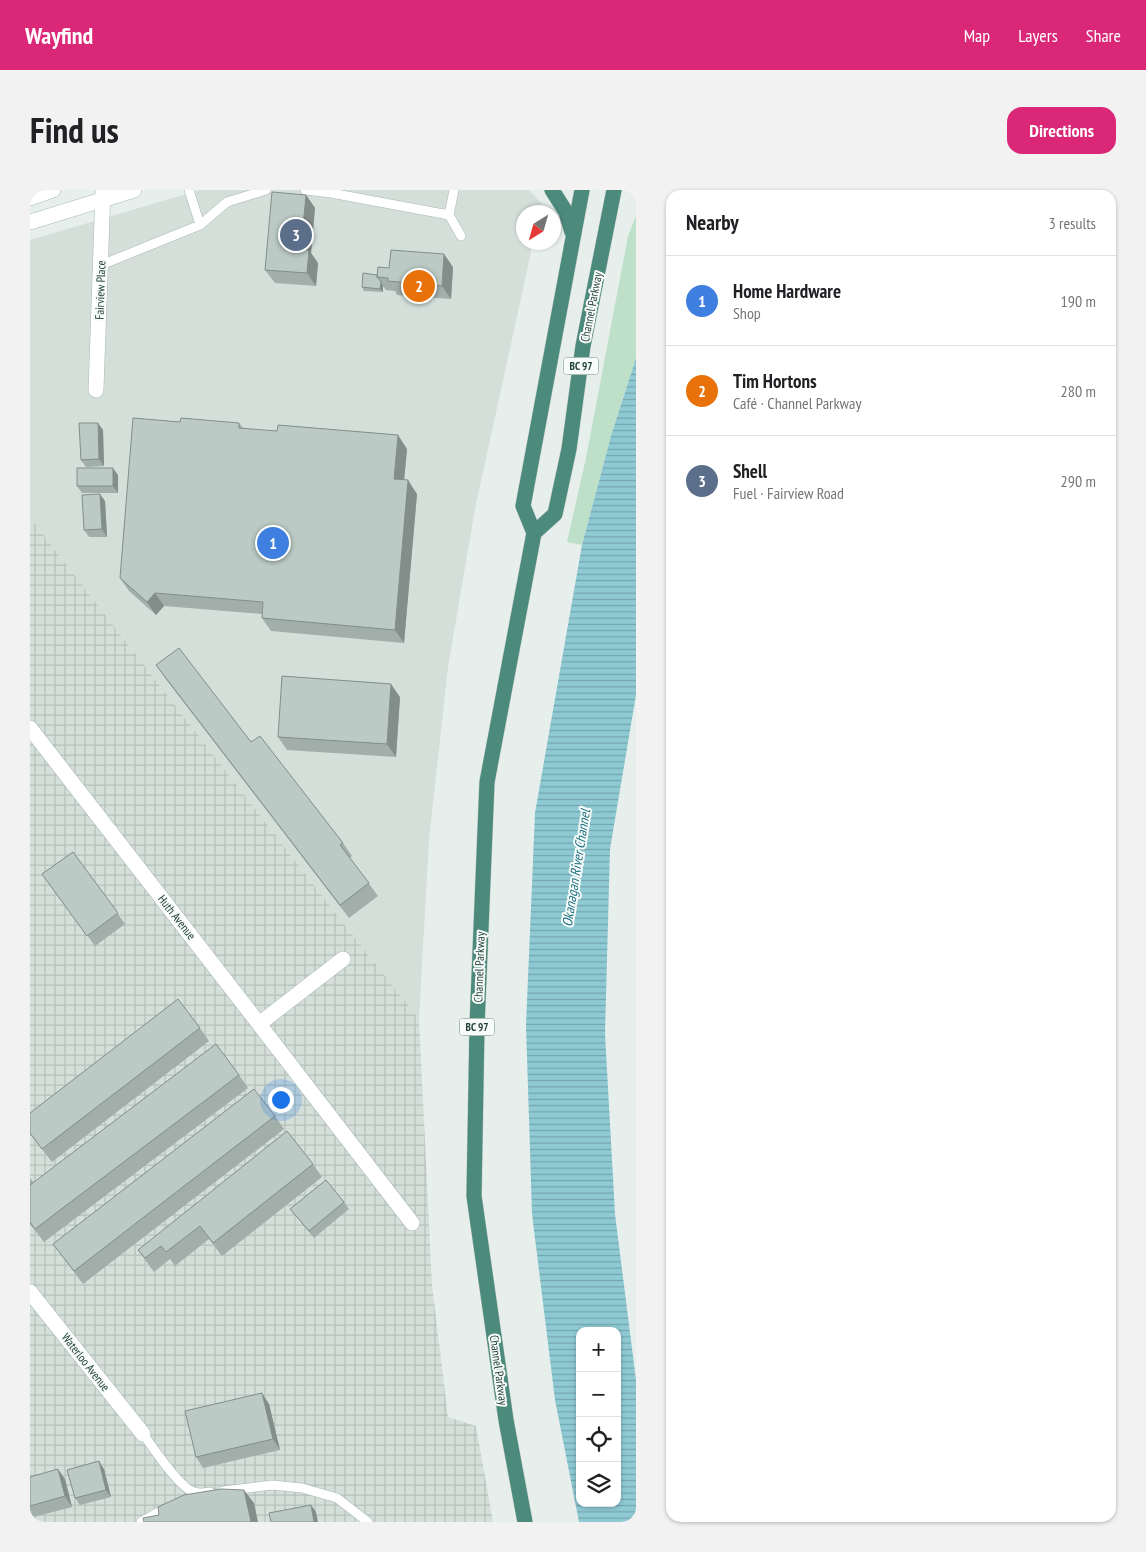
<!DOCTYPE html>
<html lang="en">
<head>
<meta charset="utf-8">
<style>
  :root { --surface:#fff; --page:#f2f2f2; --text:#202124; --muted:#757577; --line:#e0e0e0; --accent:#db2777 }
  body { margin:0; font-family:"PT Sans Narrow",sans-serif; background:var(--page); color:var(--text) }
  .controls { position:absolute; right:15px; bottom:15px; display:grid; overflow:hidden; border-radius:10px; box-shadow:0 1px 4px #0004 }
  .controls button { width:45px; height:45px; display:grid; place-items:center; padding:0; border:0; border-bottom:1px solid var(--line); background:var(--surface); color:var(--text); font:25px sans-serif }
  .compass { position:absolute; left:486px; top:15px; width:45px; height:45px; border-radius:50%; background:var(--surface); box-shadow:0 1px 4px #0004; rotate:217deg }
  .you { position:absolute; left:250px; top:909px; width:18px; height:18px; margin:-12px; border:4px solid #fff; border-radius:50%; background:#1a73e8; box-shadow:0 0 0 8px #1a73e833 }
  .badge { display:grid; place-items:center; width:32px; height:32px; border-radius:50%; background:var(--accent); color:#fff; font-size:16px; font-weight:700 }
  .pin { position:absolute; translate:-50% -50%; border:2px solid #fff; box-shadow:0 1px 5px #0006 }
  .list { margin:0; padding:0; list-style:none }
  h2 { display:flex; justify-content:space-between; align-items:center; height:65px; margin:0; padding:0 20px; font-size:21px }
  h2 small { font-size:16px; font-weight:400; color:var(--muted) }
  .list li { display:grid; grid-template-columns:32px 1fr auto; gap:15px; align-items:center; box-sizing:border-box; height:90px; padding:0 20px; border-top:1px solid var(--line) }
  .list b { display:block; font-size:19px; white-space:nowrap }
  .list p { margin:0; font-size:16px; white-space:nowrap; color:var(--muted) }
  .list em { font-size:16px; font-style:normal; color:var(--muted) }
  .icon { flex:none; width:28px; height:28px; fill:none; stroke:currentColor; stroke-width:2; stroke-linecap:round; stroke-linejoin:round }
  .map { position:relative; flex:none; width:606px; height:1332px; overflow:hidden; border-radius:15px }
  header { display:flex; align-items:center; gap:30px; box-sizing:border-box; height:70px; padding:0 25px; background:var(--accent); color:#fff }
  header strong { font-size:24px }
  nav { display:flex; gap:28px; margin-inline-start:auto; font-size:18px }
  .intro { display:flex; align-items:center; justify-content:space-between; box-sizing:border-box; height:120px; padding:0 30px }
  h1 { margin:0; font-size:35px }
  .button { padding:12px 22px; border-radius:15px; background:var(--accent); color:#fff; font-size:18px; font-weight:700 }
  main { display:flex; gap:30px; padding:0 30px }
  aside { flex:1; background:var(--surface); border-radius:15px; box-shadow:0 1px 4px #0004 }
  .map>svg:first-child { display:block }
  .built { fill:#d4dfda }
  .industrial { fill:url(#industrial-grid) }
  .green { fill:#bfe0c8 }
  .water { fill:url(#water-rules); fill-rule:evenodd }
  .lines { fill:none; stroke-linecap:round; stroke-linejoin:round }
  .service-casing { stroke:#a8b8b2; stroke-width:10 }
  .minor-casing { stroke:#a8b8b2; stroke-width:16 }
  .secondary-casing { stroke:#a4bbb3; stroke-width:16 }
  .trunk-casing { stroke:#c2cac8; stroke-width:16 }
  .service { stroke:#fff; stroke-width:9 }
  .minor { stroke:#fff; stroke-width:15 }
  .secondary { stroke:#fff; stroke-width:15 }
  .trunk { stroke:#4c8a7c; stroke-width:15 }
  .wall { fill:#a1aea9 }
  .shaded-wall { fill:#838d89 }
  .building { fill:#bbcac4; stroke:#838d89 }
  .labels { text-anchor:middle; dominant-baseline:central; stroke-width:4; stroke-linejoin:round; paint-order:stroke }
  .shield { fill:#f7fbf9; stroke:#637a73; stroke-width:1 }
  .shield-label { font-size:11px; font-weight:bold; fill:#24423a }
  .street-label { font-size:12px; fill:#24423a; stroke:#f7fbf9 }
  .water-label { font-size:14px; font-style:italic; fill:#1c6f80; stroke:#f7fbf9 }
</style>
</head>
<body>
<header>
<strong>Wayfind</strong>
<nav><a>Map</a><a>Layers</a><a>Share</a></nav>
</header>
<div class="intro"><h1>Find us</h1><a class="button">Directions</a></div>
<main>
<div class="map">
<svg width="606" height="1332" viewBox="0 0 606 1332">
  <defs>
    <pattern id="industrial-grid" width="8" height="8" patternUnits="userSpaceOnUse" patternTransform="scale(1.25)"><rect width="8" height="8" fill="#d4dfda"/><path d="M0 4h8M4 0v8" fill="none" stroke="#b6c1bc"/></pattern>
    <pattern id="water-rules" width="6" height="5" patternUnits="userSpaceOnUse" patternTransform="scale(1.25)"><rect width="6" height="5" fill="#8ec9d4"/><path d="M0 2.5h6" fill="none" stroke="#74a5ad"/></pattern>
  </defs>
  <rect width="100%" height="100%" fill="#e6efeb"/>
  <!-- built -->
  <path class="built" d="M170,0H499L511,13L509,22H493V52L503,53L445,319L418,477L399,650L389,829L314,734L5,334L0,338V50Z"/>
  <!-- industrial -->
  <path class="industrial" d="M5,334L314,734L389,829L402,1095L418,1227L446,1236L463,1332H0V338Z"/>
  <!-- green -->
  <path class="green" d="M606,26V168L581,246L552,355L537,352L556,268L598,46Z"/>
  <!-- water -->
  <path class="water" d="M606,168V505L580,659L575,844L585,1024L606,1190V1332H549L525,1210L502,1024L496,835L505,623L552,355L581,246ZM550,1141H587V1313H550Z"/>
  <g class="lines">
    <defs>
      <path id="service" d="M159,0L170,35
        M275,0L301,3L419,25L431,46
        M419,25L424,0
        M71,75L170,35L197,12L236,0
        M113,1244C123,1257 149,1298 164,1302C169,1304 175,1303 180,1302
        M193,1301L242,1295L272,1298L307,1308L338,1332
        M111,1332L138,1317"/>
      <path id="minor" d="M66,200L73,0
        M0,538L229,834L313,769
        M229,834L382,1033
        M0,1102L113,1244"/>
      <path id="secondary" d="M0,8L23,0
        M0,32L104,0"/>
      <path id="trunk" d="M522,0L536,22L542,42
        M504,343L525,324L539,259L553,156L584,0
        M495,1332L476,1230L444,1006L447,836L457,592L504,343L493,316L552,0"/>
    </defs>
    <!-- service casing -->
    <use href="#service" class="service-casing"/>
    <!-- minor casing -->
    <use href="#minor" class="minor-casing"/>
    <!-- secondary casing -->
    <use href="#secondary" class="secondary-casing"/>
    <!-- trunk casing -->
    <use href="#trunk" class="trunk-casing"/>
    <!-- service -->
    <use href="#service" class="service"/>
    <!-- minor -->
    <use href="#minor" class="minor"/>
    <!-- secondary -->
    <use href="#secondary" class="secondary"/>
    <!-- trunk -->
    <use href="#trunk" class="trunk"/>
  </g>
  <!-- wall -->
  <path class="wall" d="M276,5L285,18L281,63L288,73L286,96L245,93L235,80Z
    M423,77L421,109L367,105L365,101L356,100L353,96V102L334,101L332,97L347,85L359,78Z
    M150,232L209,233L213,238L377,259L374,290L387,304L374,453L241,441L232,428V424L134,416L126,425L99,401L90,388Z
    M73,240L74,276L56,277L51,270Z
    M88,285V303H52L47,296Z
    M75,311L77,347H59L54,340Z
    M126,475L221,552L313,653L322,666L320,668L348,706L319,728L135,488Z
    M370,507L366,567L257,560L248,547Z
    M43,662L95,734L65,756L12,684Z
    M170,838L179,851L22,972L0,944V923Z
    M209,885L218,898L14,1052L0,1034V988L3,992Z
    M245,926L254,939L53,1094L23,1054Z
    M283,974L292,987L192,1066L179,1049L145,1076L140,1069L124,1082L108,1060Z
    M314,1012L319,1019L284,1048L260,1019Z
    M239,1214L250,1260L173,1278L166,1267Z
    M74,1279L81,1307L50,1315L45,1308Z
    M0,1287L35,1289L42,1317L0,1328Z"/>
  <!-- shaded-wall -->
  <path class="shaded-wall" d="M276,5L285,18L281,63L288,73L286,96L277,83L271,59Z
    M414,64L423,77L421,109L412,96Z
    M351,92L353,96V102L350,99Z
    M68,233L73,240L74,276L69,269Z
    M368,245L377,259L373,302L364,289Z
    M83,278L88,285V303L83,296Z
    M378,290L387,304L374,453L365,440Z
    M70,304L75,311L77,347L72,339Z
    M125,403L134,416L126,425L117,412Z
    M361,494L370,507L366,567L357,554Z
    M232,1203L239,1214L250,1260L243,1249Z
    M69,1271L74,1279L81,1307L76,1300Z
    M28,1279L35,1289L42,1317L35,1306Z
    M214,1300L224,1313L228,1332H221Z
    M281,1315L286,1322L288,1332H284Z"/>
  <!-- building -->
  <path class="building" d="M242,2L276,5L271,59L279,60L277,83L235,80Z
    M361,60L414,64L412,96L358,91V88L347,87L348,77L359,78Z
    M333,83L347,85V87L351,92L350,99L332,97Z
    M103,228L150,232L151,228L209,233V238L247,241L248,235L368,245L364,289L378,290L365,440L232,428L233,412L125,403L117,412L90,388Z
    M49,233H68L69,269L51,270Z
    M47,278H83V296H47Z
    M70,304L72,339L54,340L52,305Z
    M149,458L221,552L230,546L313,653L310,655L339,693L310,715L126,475Z
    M252,486L361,494L357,554L248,547Z
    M43,662L88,723L57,746L12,684Z
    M148,809L170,838L12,959L0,943V923Z
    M186,854L209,885L5,1039L0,1032V995Z
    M224,899L245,926L44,1081L23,1054Z
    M257,941L283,974L183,1053L170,1036L136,1062L131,1056L115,1068L108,1060Z
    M296,990L314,1012L279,1041L260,1019Z
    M232,1203L243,1249L166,1267L155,1221Z
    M69,1271L76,1300L45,1308L37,1280Z
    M28,1279L35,1306L0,1316V1287Z
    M191,1299L214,1300L221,1332H114L113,1328L129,1325L128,1317L154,1305Z
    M281,1315L284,1332H241L239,1323Z"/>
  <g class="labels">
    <!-- shield labels -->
    <g class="shield">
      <rect x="533.5" y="167.5" width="35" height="17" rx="4"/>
      <rect x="429.5" y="828.5" width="35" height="17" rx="4"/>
    </g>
    <g class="shield-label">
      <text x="551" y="176">BC 97</text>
      <text x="447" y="837">BC 97</text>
    </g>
    <!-- street labels -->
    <g class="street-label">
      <text transform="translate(70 100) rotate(-88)">Fairview Place</text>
      <text transform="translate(561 117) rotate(-79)">Channel Parkway</text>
      <text transform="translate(147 727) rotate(52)">Huth Avenue</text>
      <text transform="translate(449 777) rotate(-88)">Channel Parkway</text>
      <text transform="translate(56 1172) rotate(52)">Waterloo Avenue</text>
      <text transform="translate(469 1180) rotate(82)">Channel Parkway</text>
    </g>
    <!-- water labels -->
    <g class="water-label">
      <text transform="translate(546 678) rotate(-81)">Okanagan River Channel</text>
    </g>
  </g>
</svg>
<div class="controls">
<button>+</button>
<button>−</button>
<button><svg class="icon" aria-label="locate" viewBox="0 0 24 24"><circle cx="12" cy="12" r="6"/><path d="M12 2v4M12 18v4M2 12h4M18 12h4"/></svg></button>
<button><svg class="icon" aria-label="layers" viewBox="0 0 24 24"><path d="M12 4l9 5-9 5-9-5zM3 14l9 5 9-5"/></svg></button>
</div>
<svg class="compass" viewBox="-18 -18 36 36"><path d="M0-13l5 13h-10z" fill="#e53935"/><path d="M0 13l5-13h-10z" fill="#757577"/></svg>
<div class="you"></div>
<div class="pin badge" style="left:243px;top:353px;background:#3f7fe0">1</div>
<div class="pin badge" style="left:389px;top:96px;background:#e8710a">2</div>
<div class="pin badge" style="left:266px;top:45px;background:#5c6f8a">3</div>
</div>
<aside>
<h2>Nearby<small>3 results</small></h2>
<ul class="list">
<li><span class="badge" style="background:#3f7fe0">1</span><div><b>Home Hardware</b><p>Shop</p></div><em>190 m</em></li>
<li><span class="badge" style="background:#e8710a">2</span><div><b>Tim Hortons</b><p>Café · Channel Parkway</p></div><em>280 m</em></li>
<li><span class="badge" style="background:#5c6f8a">3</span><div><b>Shell</b><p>Fuel · Fairview Road</p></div><em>290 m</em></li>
</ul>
</aside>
</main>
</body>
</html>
